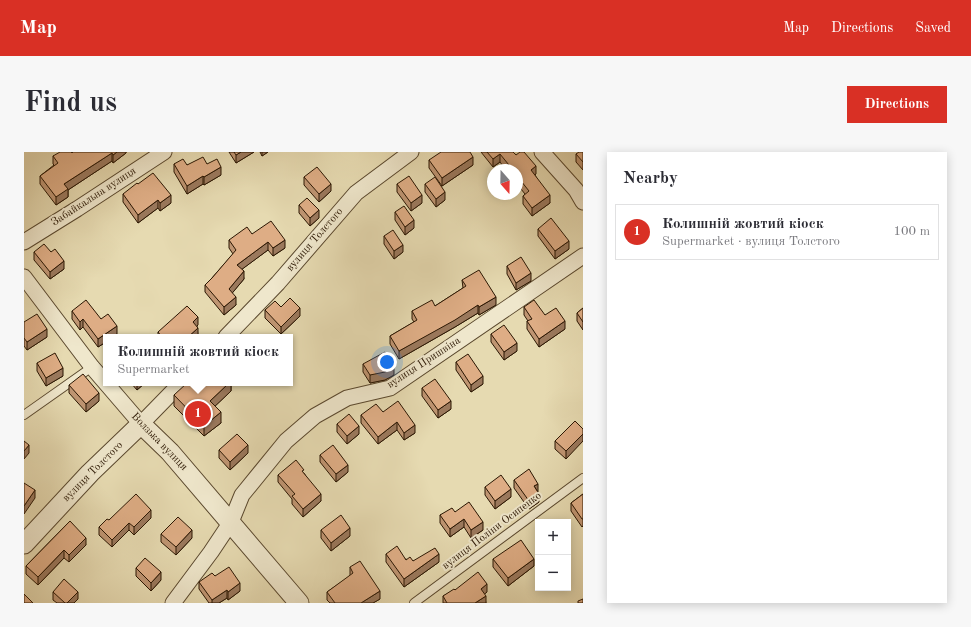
<!DOCTYPE html>
<html lang="en">
<head>
<meta charset="utf-8">
<style>
  :root { --surface:#fff; --page:#f7f7f7; --text:#2b2b33; --muted:#7c7c81; --line:#e1e1e2; --accent:#d93025 }
  body { margin:0; font-family:"Old Standard TT",serif; background:var(--page); color:var(--text) }
  .controls { position:absolute; right:12px; bottom:12px; display:grid; overflow:hidden; border-radius:0px; box-shadow:0 2px 10px #0003 }
  .controls button { width:36px; height:36px; display:grid; place-items:center; padding:0; border:0; border-bottom:1px solid var(--line); background:var(--surface); color:var(--text); font:20px sans-serif }
  .compass { position:absolute; left:463px; top:12px; width:36px; height:36px; border-radius:50%; background:var(--surface); box-shadow:0 2px 10px #0003; rotate:160deg }
  .you { position:absolute; left:363px; top:210px; width:14px; height:14px; margin:-10px; border:3px solid #fff; border-radius:50%; background:#1a73e8; box-shadow:0 0 0 6px #1a73e833 }
  .badge { display:grid; place-items:center; width:26px; height:26px; border-radius:50%; background:var(--accent); color:#fff; font-size:13px; font-weight:700 }
  .pin { position:absolute; translate:-50% -50%; border:2px solid #fff; box-shadow:0 1px 4px #0006 }
  .popup { position:absolute; left:79px; top:182px; width:190px; height:52px; box-sizing:border-box; display:grid; place-content:center; border-radius:0px; background:var(--surface); filter:drop-shadow(0 1px 3px #0005); font-size:13px; white-space:nowrap; color:var(--muted) }
  .popup b { font-size:15px; color:var(--text) }
  .popup::after { content:''; position:absolute; left:50%; top:100%; margin-left:-8px; border:8px solid transparent; border-top-color:var(--surface) }
  .list { margin:0; padding:0; list-style:none }
  h2 { display:flex; justify-content:space-between; align-items:center; height:52px; margin:0; padding:0 16px; font-size:17px }
  h2 small { font-size:13px; font-weight:400; color:var(--muted) }
  .list li { display:grid; grid-template-columns:26px 1fr auto; gap:12px; align-items:center; box-sizing:border-box; height:56px; margin:0 8px 8px; padding:0 8px; border:1px solid var(--line); border-radius:0px }
  .list b { display:block; font-size:15px; white-space:nowrap }
  .list p { margin:0; font-size:13px; white-space:nowrap; color:var(--muted) }
  .list em { font-size:13px; font-style:normal; color:var(--muted) }
  .map { position:relative; flex:none; width:559px; height:451px; overflow:hidden; border-radius:0px }
  header { display:flex; align-items:center; gap:24px; box-sizing:border-box; height:56px; padding:0 20px; background:var(--accent); color:#fff }
  header strong { font-size:19px }
  nav { display:flex; gap:22px; margin-inline-start:auto; font-size:14px }
  .intro { display:flex; align-items:center; justify-content:space-between; box-sizing:border-box; height:96px; padding:0 24px }
  h1 { margin:0; font-size:28px }
  .button { padding:10px 18px; border-radius:0px; background:var(--accent); color:#fff; font-size:14px; font-weight:700 }
  main { display:flex; gap:24px; padding:0 24px }
  aside { flex:1; background:var(--surface); border-radius:0px; box-shadow:0 2px 10px #0003 }
  .map>svg:first-child { display:block }
  .lines { fill:none; stroke-linecap:round; stroke-linejoin:round }
  .service-casing { stroke:#5a482e; stroke-width:10 }
  .minor-casing { stroke:#5a482e; stroke-width:17 }
  .tertiary-casing { stroke:#5a482e; stroke-width:21 }
  .service { stroke:#efe7cc; stroke-width:8 }
  .minor { stroke:#efe7cc; stroke-width:15 }
  .tertiary { stroke:#efe7cc; stroke-width:19 }
  .wall { fill:#bf9572; stroke:#2b1703 }
  .shaded-wall { fill:#9b795d; stroke:#2b1703 }
  .building { fill:#dead85; stroke:#2b1703 }
  .labels { text-anchor:middle; dominant-baseline:central; stroke-width:4; stroke-linejoin:round; paint-order:stroke }
  .street-label { font-size:11px; fill:#2b1703; stroke:#efe7cc }
</style>
</head>
<body>
<header>
<strong>Map</strong>
<nav><a>Map</a><a>Directions</a><a>Saved</a></nav>
</header>
<div class="intro"><h1>Find us</h1><a class="button">Directions</a></div>
<main>
<div class="map">
<svg width="559" height="451" viewBox="0 0 559 451">
  <rect width="100%" height="100%" fill="#e6dab1"/>
  <filter id="stains"><feTurbulence type="fractalNoise" baseFrequency=".005" numOctaves="4"/><feColorMatrix values="0 0 0 0 .2 0 0 0 0 .09 0 0 0 0 .02 0 0 0 .5 -.17"/></filter>
  <radialGradient id="worn" r=".72"><stop offset=".6" stop-color="#630" stop-opacity="0"/><stop offset="1" stop-color="#630" stop-opacity=".3"/></radialGradient>
  <g class="lines">
    <defs>
      <path id="service" d="M0,263L68,215
        M390,451L559,326"/>
      <path id="minor" d="M518,0L552,38L559,50
        M0,90L53,57L140,0
        M0,125L68,215L117,272L157,231
        M202,185L254,131L332,41L387,0
        M149,451L187,400L207,370L218,343L262,289L291,264L323,246L366,236L559,104"/>
      <path id="tertiary" d="M0,392L66,321L117,272L146,300L275,451"/>
    </defs>
    <!-- service casing -->
    <use href="#service" class="service-casing"/>
    <!-- minor casing -->
    <use href="#minor" class="minor-casing"/>
    <!-- tertiary casing -->
    <use href="#tertiary" class="tertiary-casing"/>
    <!-- service -->
    <use href="#service" class="service"/>
    <!-- minor -->
    <use href="#minor" class="minor"/>
    <!-- tertiary -->
    <use href="#tertiary" class="tertiary"/>
  </g>
  <!-- wall -->
  <path class="wall" d="M102,0V1L89,11L88,9L44,38V45L32,53L16,32V24L30,13L29,12V4L48,1Z
    M205,0H230L212,11Z
    M236,0H244L238,4Z
    M457,0H489L512,22L511,23L526,51L508,64L499,52V44L501,42L493,32V18H482L476,10L469,15Z
    M559,0V18L552,10V2Z
    M405,8L449,13L418,34L405,16Z
    M150,12L163,13L183,12L197,23L180,33L179,32L163,42L150,20Z
    M280,25L307,39L295,50L280,33Z
    M373,32L398,51L387,59L373,40Z
    M401,32L421,48L412,55L401,40Z
    M99,42L147,51L136,59L134,56L114,71L99,50Z
    M275,53L295,66L286,74L275,61Z
    M371,60L390,76L381,83L371,68Z
    M514,77L545,97L531,107L514,84Z
    M228,82L261,96L249,104L244,98L218,117L220,127L208,141L212,153L200,163L181,140V133L188,126L209,102L205,96V88Z
    M360,84L379,100L370,107L360,92Z
    M10,100H27L40,117L26,127L10,108Z
    M483,114L507,129L492,138L483,122Z
    M438,128L472,153L455,163L454,161L431,175L375,207L366,192V184L390,170L388,167V159L411,154L439,136Z
    M257,155L276,164L257,182L241,166V158Z
    M500,155L521,163L541,177L515,195L503,177V169H504L500,163Z
    M559,156V178L553,169V161Z
    M48,159L77,167L93,182L88,185H82V190L74,195L59,175L56,178L48,167Z
    M0,170L23,185L3,198L0,194Z
    M174,173L173,174L174,184L173,185H134V180Z
    M467,182L493,199L480,208L467,190Z
    M432,210L459,232L447,240L432,218Z
    M13,211L39,224L22,234L13,219Z
    M339,212L370,223L361,228L346,231L339,220Z
    M107,231H121L113,238Z
    M207,231V239L191,254L197,271L180,284L150,254V243L174,234Z
    M45,233L75,249L62,260L45,241Z
    M398,236L427,257L414,266L398,244Z
    M359,260L391,281L380,288L373,278L354,292L337,271V263Z
    M551,269L542,307L531,297V289Z
    M313,272L335,282L323,292L313,280Z
    M195,298L224,301L206,318L195,306Z
    M296,303L324,320L312,330L296,310Z
    M280,321L297,349L279,365L268,352V347L254,330V323Z
    M490,328L515,350L505,357L490,336Z
    M461,335L487,345L471,357L461,343Z
    M559,342V374L558,375L547,359V351Z
    M431,360L459,378L447,386L440,375L426,385L416,371V363Z
    M127,366L110,383L105,378L88,395L75,383V375L85,368Z
    M46,369L62,393L45,410L40,406L14,433L2,422V414Z
    M297,378L326,384L307,399L297,386Z
    M137,382L168,386L152,403L137,390Z
    M362,402L389,409L415,410L380,435L362,410Z
    M469,407L510,414L484,434L469,415Z
    M326,415L356,447L349,451H306L303,448V440L326,424Z
    M112,416L137,428L127,439L112,424Z
    M191,424L216,439L204,448L203,446L195,451H185L175,437V430Z
    M431,438L463,440L460,442L462,451H419V444Z
    M29,440L54,447L50,451H33L29,448Z"/>
  <!-- shaded-wall -->
  <path class="shaded-wall" d="M93,0H102V1L89,11V3Z
    M217,0H230L212,11V3Z
    M238,0H244L238,4Z
    M88,1V9L44,38V45L32,53V45L40,32Z
    M476,2V10L469,15V7Z
    M449,5V13L418,34V26Z
    M512,14V22L507,26V18Z
    M197,15V23L180,33V25Z
    M179,24V32L163,42V34Z
    M307,32V39L295,50V42Z
    M421,40V48L412,55V47Z
    M147,43V51L136,59V51Z
    M398,43V51L387,59V51Z
    M526,43V51L508,64V56Z
    M134,48V56L114,71V63Z
    M295,58V66L286,74V66Z
    M390,68V76L381,83V75Z
    M261,88V96L249,104V96Z
    M545,89V97L531,107V99Z
    M244,90V98L213,121V113Z
    M379,93V100L370,107V99Z
    M40,109V117L26,127V120Z
    M220,119V127L205,145V137Z
    M507,121V129L492,138V131Z
    M212,145V153L200,163V155Z
    M472,145V153L455,163V155Z
    M454,153V161L431,175L375,207V199Z
    M276,156V164L257,182V175Z
    M174,165V173L169,178V170Z
    M59,167V175L56,178V170Z
    M541,169V177L515,195V187Z
    M93,174V182L88,185H82V190L74,195V187Z
    M174,176V184L173,185H164Z
    M23,177V185L3,198V190Z
    M493,191V199L480,208V200Z
    M370,215V223L361,228L346,231V223Z
    M39,216V224L22,234V226Z
    M459,224V232L447,240V233Z
    M113,231H121L113,238Z
    M205,231H207V239L186,259V249Z
    M75,241V249L62,260V252Z
    M427,249V257L414,266V258Z
    M197,260V271L180,284V274Z
    M373,270V278L354,292V285Z
    M391,273V281L380,288V281Z
    M335,274V282L323,292V284Z
    M559,282V289L542,307V299Z
    M5,293V301L0,307V299Z
    M224,293V301L206,318V310Z
    M324,313V320L312,330V322Z
    M514,332V340L510,334Z
    M487,337V345L471,357V349Z
    M11,338V346L0,362V354Z
    M297,342V349L279,365V357Z
    M515,342V350L505,357V349Z
    M127,358V366L110,383V375Z
    M440,367V375L426,385V377Z
    M459,370V378L447,386V378Z
    M105,371V378L88,395V388Z
    M326,376V384L307,399V391Z
    M168,378V386L152,403V395Z
    M62,386V393L45,410V403Z
    M546,388V396L544,397V389Z
    M40,398V406L14,433V425Z
    M415,402V410L380,435V427Z
    M510,407V414L484,434V426Z
    M137,420V428L127,439V431Z
    M216,431V439L204,448V440Z
    M463,432V440L457,445V437Z
    M203,438V446L195,451H188V448Z
    M356,439V447L349,451H337Z
    M54,440V447L50,451H43Z
    M462,444V451H451Z"/>
  <!-- building -->
  <path class="building" d="M36,0H47L48,1L49,0H93L89,3L88,1L40,32L44,37L32,45L16,24L34,11L29,4Z
    M210,0H217L212,3Z
    M417,0H446L449,5L418,26L405,8Z
    M463,0H489L492,3L496,0H500L512,14L507,18L526,43L508,56L499,44L505,39L493,24V18H489L476,2L469,7Z
    M555,0H559V10L552,2Z
    M179,5L183,12L193,7L197,15L180,25L179,24L163,34L150,12L159,7L163,13Z
    M293,15L307,32L295,42L280,25Z
    M129,21L147,43L136,51L134,48L114,63L99,42L113,31L114,32Z
    M385,24L398,43L387,51L373,32Z
    M411,25L421,40L412,47L401,32Z
    M283,46L295,58L286,66L275,53Z
    M380,54L390,68L381,75L371,60Z
    M527,66L545,89L531,99L514,77Z
    M247,69L261,88L249,96L244,90L213,113L220,119L205,137L212,145L200,155L181,133L188,126L212,98L205,88L223,75L228,82Z
    M369,78L379,93L370,99L360,84Z
    M20,92L27,100L31,97L40,109L26,120L10,100Z
    M497,105L507,121L492,131L483,114Z
    M455,118L472,145L455,155L454,153L431,168L375,199L366,184L393,168L388,159L408,148L411,154L442,134L438,128Z
    M266,146L276,156L257,175L241,158L251,149L257,155Z
    M62,148L77,167L84,162L93,174L74,187L59,167L56,170L48,159Z
    M510,148L521,163L532,156L541,169L515,187L503,169L508,167L500,155Z
    M163,154L174,165L169,170L174,176L164,185H138L134,180Z
    M559,156V170L553,161Z
    M13,162L23,177L3,190L0,186V170Z
    M480,173L493,191L480,200L467,182Z
    M361,200L370,215L361,220L346,223L339,212Z
    M31,201L39,216L22,226L13,211Z
    M444,202L459,224L447,233L432,210Z
    M59,222L75,241L62,252L45,233Z
    M411,227L427,249L414,258L398,236Z
    M163,231H171L174,234L178,231H205L186,249L197,260L180,274L150,243Z
    M374,249L391,273L380,281L373,270L354,285L337,263L352,252L359,260Z
    M325,262L335,274L323,284L313,272Z
    M551,269L559,277V282L542,299L531,289Z
    M213,282L224,293L206,310L195,298Z
    M0,289L5,293L0,299Z
    M309,293L324,313L312,322L296,303Z
    M272,308L280,318L278,319L297,342L279,357L268,344L271,342L254,323Z
    M505,317L514,332L510,334L515,342L505,349L490,328Z
    M477,323L487,337L471,349L461,335Z
    M0,331L11,338L0,354Z
    M112,342L127,358L110,375L105,371L88,388L75,375L83,367L85,368Z
    M559,342V367H558L547,351Z
    M445,350L459,370L447,378L440,367L426,377L416,363L428,356L431,360Z
    M317,363L326,376L307,391L297,378Z
    M154,365L168,378L152,395L137,382Z
    M46,369L62,386L45,403L40,398L14,425L2,414Z
    M544,384L546,388L544,389Z
    M497,388L510,407L484,426L469,407Z
    M373,394L382,408L386,405L389,409L411,396L415,402L380,427L362,402Z
    M121,406L137,420L127,431L112,416Z
    M336,409L356,439L337,451H311L303,440L329,421L326,415Z
    M205,415L216,431L204,440L203,438L188,448L175,430L188,421L191,424Z
    M454,420L463,432L457,437L462,444L451,451H423L419,444L430,437L431,438Z
    M40,427L54,440L43,451H41L29,440Z
    M0,442L9,451H0Z
    M559,447V451H554V449Z"/>
  <g class="labels">
    <!-- street labels -->
    <g class="street-label">
      <text transform="translate(70 45) rotate(-33)">Забайкальна вулиця</text>
      <text transform="translate(291 88) rotate(-49)">вулиця Толстого</text>
      <text transform="translate(400 211) rotate(-33)">вулиця Пришвіна</text>
      <text transform="translate(135 290) rotate(46)">Волзька вулиця</text>
      <text transform="translate(69 320) rotate(-45)">вулиця Толстого</text>
      <text transform="translate(468 379) rotate(-37)">вулиця Поліни Осипенко</text>
    </g>
  </g>
  <rect width="100%" height="100%" filter="url(#stains)"/>
  <rect width="100%" height="100%" fill="url(#worn)"/>
</svg>
<div class="controls">
<button>+</button>
<button>−</button>
</div>
<svg class="compass" viewBox="-18 -18 36 36"><path d="M0-13l5 13h-10z" fill="#e53935"/><path d="M0 13l5-13h-10z" fill="#7c7c81"/></svg>
<div class="you"></div>
<div class="pin badge" style="left:174px;top:262px">1</div>
<div class="popup"><b>Колишній жовтий кіоск</b>Supermarket</div>
</div>
<aside>
<h2>Nearby<small></small></h2>
<ul class="list">
<li><span class="badge">1</span><div><b>Колишній жовтий кіоск</b><p>Supermarket · вулиця Толстого</p></div><em>100 m</em></li>
</ul>
</aside>
</main>
</body>
</html>
